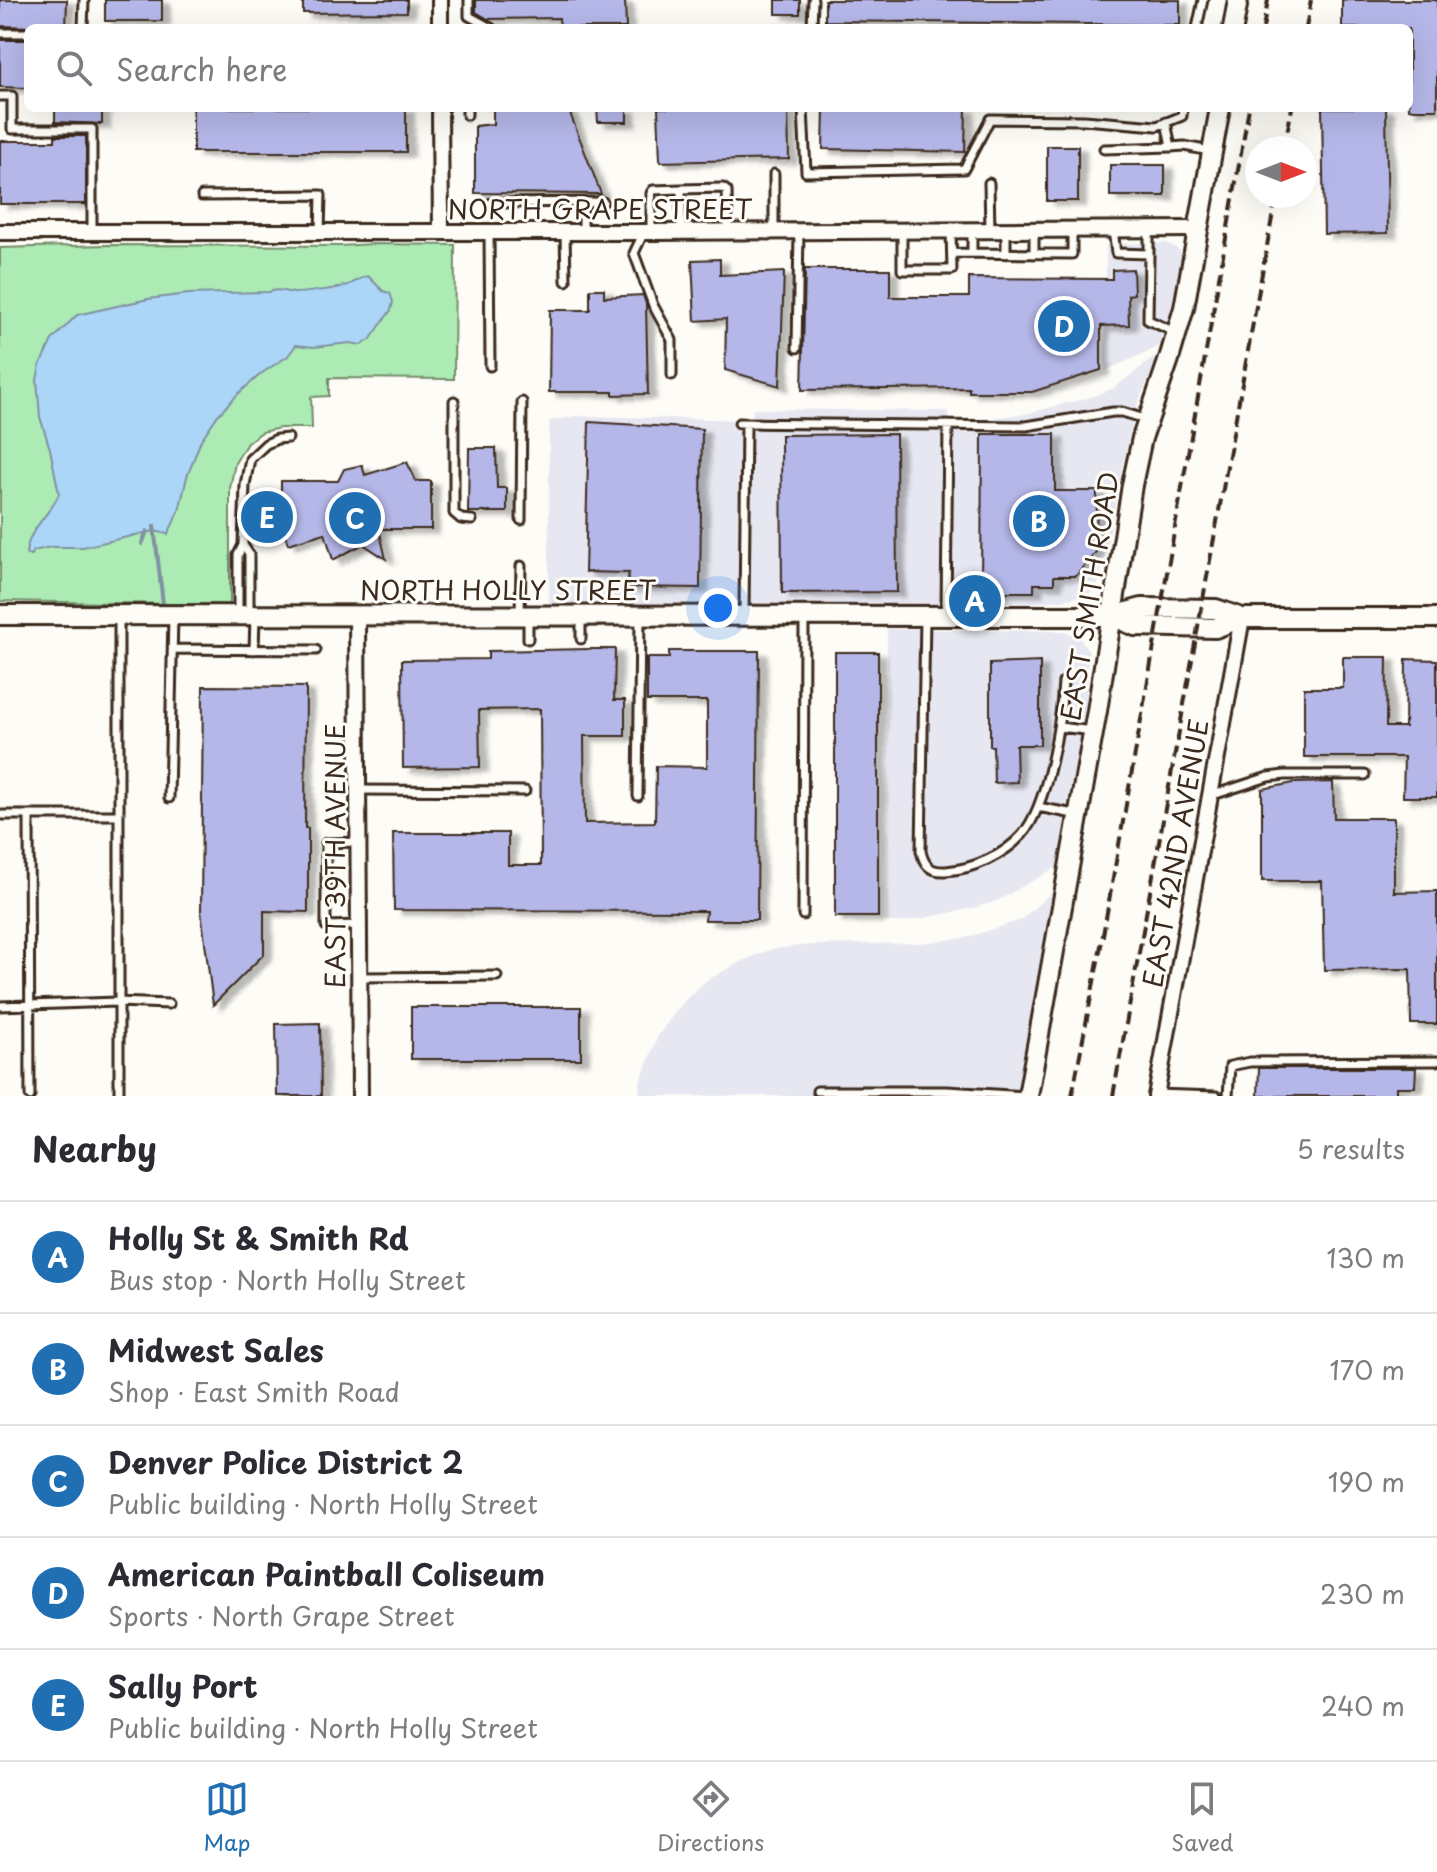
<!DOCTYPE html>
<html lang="en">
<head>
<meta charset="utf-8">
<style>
  :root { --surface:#fff; --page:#f2f2f3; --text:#2b2b33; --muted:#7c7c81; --line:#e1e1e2; --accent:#1f6fb2 }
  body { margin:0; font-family:"Playpen Sans",sans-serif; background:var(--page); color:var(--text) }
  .compass { position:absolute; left:1245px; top:136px; width:72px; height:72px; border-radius:50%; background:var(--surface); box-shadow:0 8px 32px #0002; rotate:90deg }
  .you { position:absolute; left:718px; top:608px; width:28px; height:28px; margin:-20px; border:6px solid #fff; border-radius:50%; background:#1a73e8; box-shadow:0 0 0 12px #1a73e833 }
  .badge { display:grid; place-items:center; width:52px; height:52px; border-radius:50%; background:var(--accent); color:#fff; font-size:26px; font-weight:700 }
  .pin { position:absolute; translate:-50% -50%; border:4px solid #fff; box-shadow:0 2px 8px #0006 }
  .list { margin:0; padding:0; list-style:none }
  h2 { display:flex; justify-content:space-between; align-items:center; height:104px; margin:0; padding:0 32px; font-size:34px }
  h2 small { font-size:26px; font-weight:400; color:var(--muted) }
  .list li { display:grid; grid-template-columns:52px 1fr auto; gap:24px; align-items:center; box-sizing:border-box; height:112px; padding:0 32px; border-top:2px solid var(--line) }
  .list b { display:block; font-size:30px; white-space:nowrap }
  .list p { margin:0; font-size:26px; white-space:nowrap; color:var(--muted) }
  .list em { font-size:26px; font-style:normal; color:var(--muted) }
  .icon { flex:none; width:44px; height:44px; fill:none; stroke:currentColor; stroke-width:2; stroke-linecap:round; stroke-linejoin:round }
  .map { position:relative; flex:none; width:1437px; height:1096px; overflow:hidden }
  .search { position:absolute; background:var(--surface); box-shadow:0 8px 32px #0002; left:24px; right:24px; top:24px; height:88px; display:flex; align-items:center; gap:20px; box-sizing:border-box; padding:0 28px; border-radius:12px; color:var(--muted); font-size:30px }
  .sheet { height:664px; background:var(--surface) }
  nav { display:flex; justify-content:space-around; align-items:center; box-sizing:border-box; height:112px; border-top:2px solid var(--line); background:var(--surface); font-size:22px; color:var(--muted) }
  nav a { display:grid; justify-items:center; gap:4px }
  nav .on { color:var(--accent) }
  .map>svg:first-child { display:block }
  .built { fill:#e7e7f2 }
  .green { fill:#acecb4; stroke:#748b69; stroke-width:2 }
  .water { fill:#acd6f7; stroke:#7f91a0; stroke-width:2 }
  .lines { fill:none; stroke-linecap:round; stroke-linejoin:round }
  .stream { stroke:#7f91a0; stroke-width:4 }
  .building { fill:#b4b7e8; stroke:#3b2a1e; stroke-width:2; filter:url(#shadow) }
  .service-casing { stroke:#3b2a1e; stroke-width:13 }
  .minor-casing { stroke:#3b2a1e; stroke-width:20 }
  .tertiary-casing { stroke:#3b2a1e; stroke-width:24 }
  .service { stroke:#fdfcf7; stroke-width:7 }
  .minor { stroke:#fdfcf7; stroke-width:14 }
  .tertiary { stroke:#fdfcf7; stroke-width:18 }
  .rail { stroke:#3b2a1e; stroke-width:4; stroke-dasharray:12 6; stroke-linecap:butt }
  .labels { text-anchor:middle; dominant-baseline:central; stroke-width:6; stroke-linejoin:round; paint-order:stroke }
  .street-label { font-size:26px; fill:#3b2a1e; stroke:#fdfcf7 }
</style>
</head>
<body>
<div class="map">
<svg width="1437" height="1096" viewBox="0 0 1437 1096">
  <defs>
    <filter id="shadow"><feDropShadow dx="8" dy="4.5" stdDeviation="2" flood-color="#0004"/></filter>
  </defs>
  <rect width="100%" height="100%" fill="#fdfcf7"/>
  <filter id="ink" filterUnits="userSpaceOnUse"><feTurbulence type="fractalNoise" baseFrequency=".0125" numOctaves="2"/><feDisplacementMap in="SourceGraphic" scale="16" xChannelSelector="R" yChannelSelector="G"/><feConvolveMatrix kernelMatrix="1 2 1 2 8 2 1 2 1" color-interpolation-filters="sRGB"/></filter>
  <g filter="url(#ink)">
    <!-- built -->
    <path class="built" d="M1167,243L1178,249L1181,253L1182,260L1163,343L1154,349L1105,371L1106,244Z
      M1160,353L1137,405L1127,445L1100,579L1096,588L1089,594L1063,600L1031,603L727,606L549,605V421L577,416L752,420L753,409L948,411L949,419H983L1025,414L1091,397L1114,388Z
      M887,629L1064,631L1079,637L1089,651L1086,704L1057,867L997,901L974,908L904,922H886Z
      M1052,892L1016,1096H639L640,1082L658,1036L673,1015L688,997L707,980L744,960L773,949L810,945L921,943L965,938L1021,920Z"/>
    <!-- green -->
    <path class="green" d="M372,244L455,245L454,379L329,378V396L311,397L312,428H280L262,432L247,443L235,463L230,488V605L0,601V248L106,245L340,246Z"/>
    <!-- water -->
    <path class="water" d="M368,276L383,291L390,293L393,302L391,310L370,340L361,345L350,343L314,347L296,345L288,356L262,373L238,394L218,415L201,440L187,477L179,511L168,534L154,531L83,547H51L33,551L31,555L26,554C28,529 49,516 59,494L50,449L40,417L37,380L40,365L52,340L77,315L148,299L188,294L269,292C278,288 284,292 294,293C304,293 335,289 345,286C353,284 359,278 368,276Z"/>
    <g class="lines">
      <!-- stream -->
      <path class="stream" d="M154,526L163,604
        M142,544L147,531"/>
    </g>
    <!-- building -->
    <path class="building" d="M0,0H67L66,28L0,26Z
      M105,0H162V21H105Z
      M303,0H407V12L303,13Z
      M476,0H625L626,28H560L559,18L488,19L476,12Z
      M776,0H800V14H776Z
      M825,0H1180V25L825,21Z
      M1342,0H1437V109H1409V28H1342Z
      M0,40H28V88L0,87Z
      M55,108H102V124L55,122Z
      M193,108H406V152H193Z
      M493,108H568L601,194L475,193V126L493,124Z
      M597,108H627V122H598Z
      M658,108H788L789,159L660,162Z
      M824,108H966L965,152L823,149Z
      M1322,108H1386L1388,233L1324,234Z
      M55,136H86V204H0V141H55Z
      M1047,146H1078V201H1047Z
      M1110,165H1165V196H1110Z
      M720,259V275L784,272L780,386L725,370L726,319L695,321L692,260Z
      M805,269H890V297H969V278L1112,279V270L1133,269L1134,294L1128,295L1129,325L1101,326V370L1032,392H969V388L802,390Z
      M590,289H604V297L643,295L646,304L648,394L613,395V392H549L550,310H590Z
      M589,422L702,429L700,588L626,587L629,573L585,572Z
      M896,434L897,592L782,593L781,435Z
      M982,434H1055V491H1097L1096,552L1076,576H1054V584H1034V592H981Z
      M469,448H496L497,488H507V512H468Z
      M407,462L416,481H431V529H379L386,559L363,544L333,560L325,533L288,544L282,526H255V502H281V481H338L344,469L362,465L365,475Z
      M589,649H615L614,700H625V736H584L585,823L655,822L656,766L707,767V701H647V658H669V651H759L757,920H705L706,911L394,910L393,833H508V865H541L540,709L479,710L480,767L403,768L402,660L488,659V651Z
      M835,652H878V917H835Z
      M1343,657H1387L1386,727H1405L1406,659L1437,660V797H1403L1404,757H1304V688H1343Z
      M1040,662V745H1016L1017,782L994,783L993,746H990V664Z
      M203,686L306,687L305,828H308V912L264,911V954L213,1005L201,911Z
      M1333,782L1334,818H1394V892L1437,891V1024H1411L1410,969L1324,970L1322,881H1262V789L1294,783Z
      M411,1007H581V1059H411Z
      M320,1023L321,1096H277L276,1024Z
      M1259,1068H1416L1415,1087H1396V1096H1258Z"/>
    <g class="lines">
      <defs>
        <path id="service" d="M469,0V16L491,28
          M83,28L84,0
          M812,28L813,0
          M1197,28L1203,0
          M0,33H28
          M0,96H12V129H92V232
          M467,108V115
          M803,108L806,172L964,169L990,119L1084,120L1157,126L1182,116L1183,108
          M1166,122L1171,147L1184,146L1210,151
          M1104,149L1171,147
          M774,174V231
          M989,183L990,230
          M202,196L321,195L320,232
          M491,203L603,202
          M583,203V231
          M972,230V253
          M1034,230V254
          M1113,230L1116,253L1149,254V230
          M651,231V193L653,190L681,189
          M902,231V270H952L951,231
          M489,232L490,366
          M565,232L566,281
          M644,232L634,253L653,305L672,340V375
          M681,232V189L723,188L727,191L728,227
          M952,253L1072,254V230
          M1006,254V230
          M1149,254L1148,320L1177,333
          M797,348L799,231
          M454,401V513L461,519L472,520
          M739,423L1026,426L1113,412H1122L1145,419
          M521,520L522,402
          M243,545L249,554V613
          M238,613V555L243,545L245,485L250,459L266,444L277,439L288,438
          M520,613L521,566
          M744,613L746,424
          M946,613L948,425
          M581,617V639
          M925,618L921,851C924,866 931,872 946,871C974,869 1004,855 1022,835C1048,805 1061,721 1063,682
          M528,639V617
          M173,649L316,650
          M254,650L255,617
          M1059,727L1093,731
          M358,790L525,791
          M638,796L640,618
          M1210,796L1268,777L1285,775H1365
          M169,798L173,616
          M1038,807L1079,815
          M0,815H119
          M29,815L30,1096
          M358,842L326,843V926L359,925
          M803,915L804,618
          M359,977L497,976
          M0,1006L117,1002L169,1004
          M817,1091H947L1026,1096
          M1156,1094L1216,1096
          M119,1096V617
          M1228,1096L1230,1066L1250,1062L1437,1061"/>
        <path id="minor" d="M440,0V28
          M440,108L441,232
          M0,232H651L1199,229
          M357,615L360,1096
          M1156,1096L1242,618"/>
        <path id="tertiary" d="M1233,28L1238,0
          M0,615L1112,616L1142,608L1216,609L1242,618H1437
          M1112,616L1135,626L1215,628L1242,618
          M1028,1096L1097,711L1132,485L1142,438L1169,359L1184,308L1220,108"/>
      </defs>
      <!-- service casing -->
      <use href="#service" class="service-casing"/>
      <!-- minor casing -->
      <use href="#minor" class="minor-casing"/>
      <!-- tertiary casing -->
      <use href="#tertiary" class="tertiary-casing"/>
      <!-- service -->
      <use href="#service" class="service"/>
      <!-- minor -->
      <use href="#minor" class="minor"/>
      <!-- tertiary -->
      <use href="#tertiary" class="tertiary"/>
      <!-- rail -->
      <path class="rail" d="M1263,28L1268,0
        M1306,28L1311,0
        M1284,148L1292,108
        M1072,1096L1103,935L1249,108
        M1113,1096L1276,196"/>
    </g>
  </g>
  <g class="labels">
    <!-- street labels -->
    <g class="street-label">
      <text x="600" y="208">NORTH GRAPE STREET</text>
      <text x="508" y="589">NORTH HOLLY STREET</text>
      <text transform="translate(1089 596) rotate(-81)">EAST SMITH ROAD</text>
      <text transform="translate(1175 853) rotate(-80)">EAST 42ND AVENUE</text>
      <text transform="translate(334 856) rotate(-90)">EAST 39TH AVENUE</text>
    </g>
  </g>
</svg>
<svg class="compass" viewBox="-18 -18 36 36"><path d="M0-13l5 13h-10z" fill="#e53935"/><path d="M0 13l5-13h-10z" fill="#7c7c81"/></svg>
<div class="you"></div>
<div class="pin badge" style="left:975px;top:601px">A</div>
<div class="pin badge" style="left:1039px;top:521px">B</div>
<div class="pin badge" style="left:355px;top:518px">C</div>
<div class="pin badge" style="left:1064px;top:326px">D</div>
<div class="pin badge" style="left:267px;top:517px">E</div>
<div class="search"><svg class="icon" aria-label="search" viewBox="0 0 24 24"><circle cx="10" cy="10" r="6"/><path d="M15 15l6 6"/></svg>Search here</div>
</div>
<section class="sheet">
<h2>Nearby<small>5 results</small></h2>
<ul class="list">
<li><span class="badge">A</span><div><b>Holly St &amp; Smith Rd</b><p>Bus stop · North Holly Street</p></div><em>130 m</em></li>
<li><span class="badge">B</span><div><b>Midwest Sales</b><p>Shop · East Smith Road</p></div><em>170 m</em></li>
<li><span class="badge">C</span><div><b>Denver Police District 2</b><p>Public building · North Holly Street</p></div><em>190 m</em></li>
<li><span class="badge">D</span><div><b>American Paintball Coliseum</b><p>Sports · North Grape Street</p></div><em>230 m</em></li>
<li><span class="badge">E</span><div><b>Sally Port</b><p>Public building · North Holly Street</p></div><em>240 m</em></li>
</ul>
</section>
<nav>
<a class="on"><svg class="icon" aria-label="map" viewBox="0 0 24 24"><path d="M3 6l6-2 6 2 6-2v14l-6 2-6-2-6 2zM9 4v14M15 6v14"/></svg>Map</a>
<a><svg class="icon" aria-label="directions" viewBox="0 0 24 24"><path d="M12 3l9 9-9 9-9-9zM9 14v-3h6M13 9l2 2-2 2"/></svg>Directions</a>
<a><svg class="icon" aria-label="saved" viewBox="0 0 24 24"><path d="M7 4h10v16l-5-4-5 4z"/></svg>Saved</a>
</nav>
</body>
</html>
